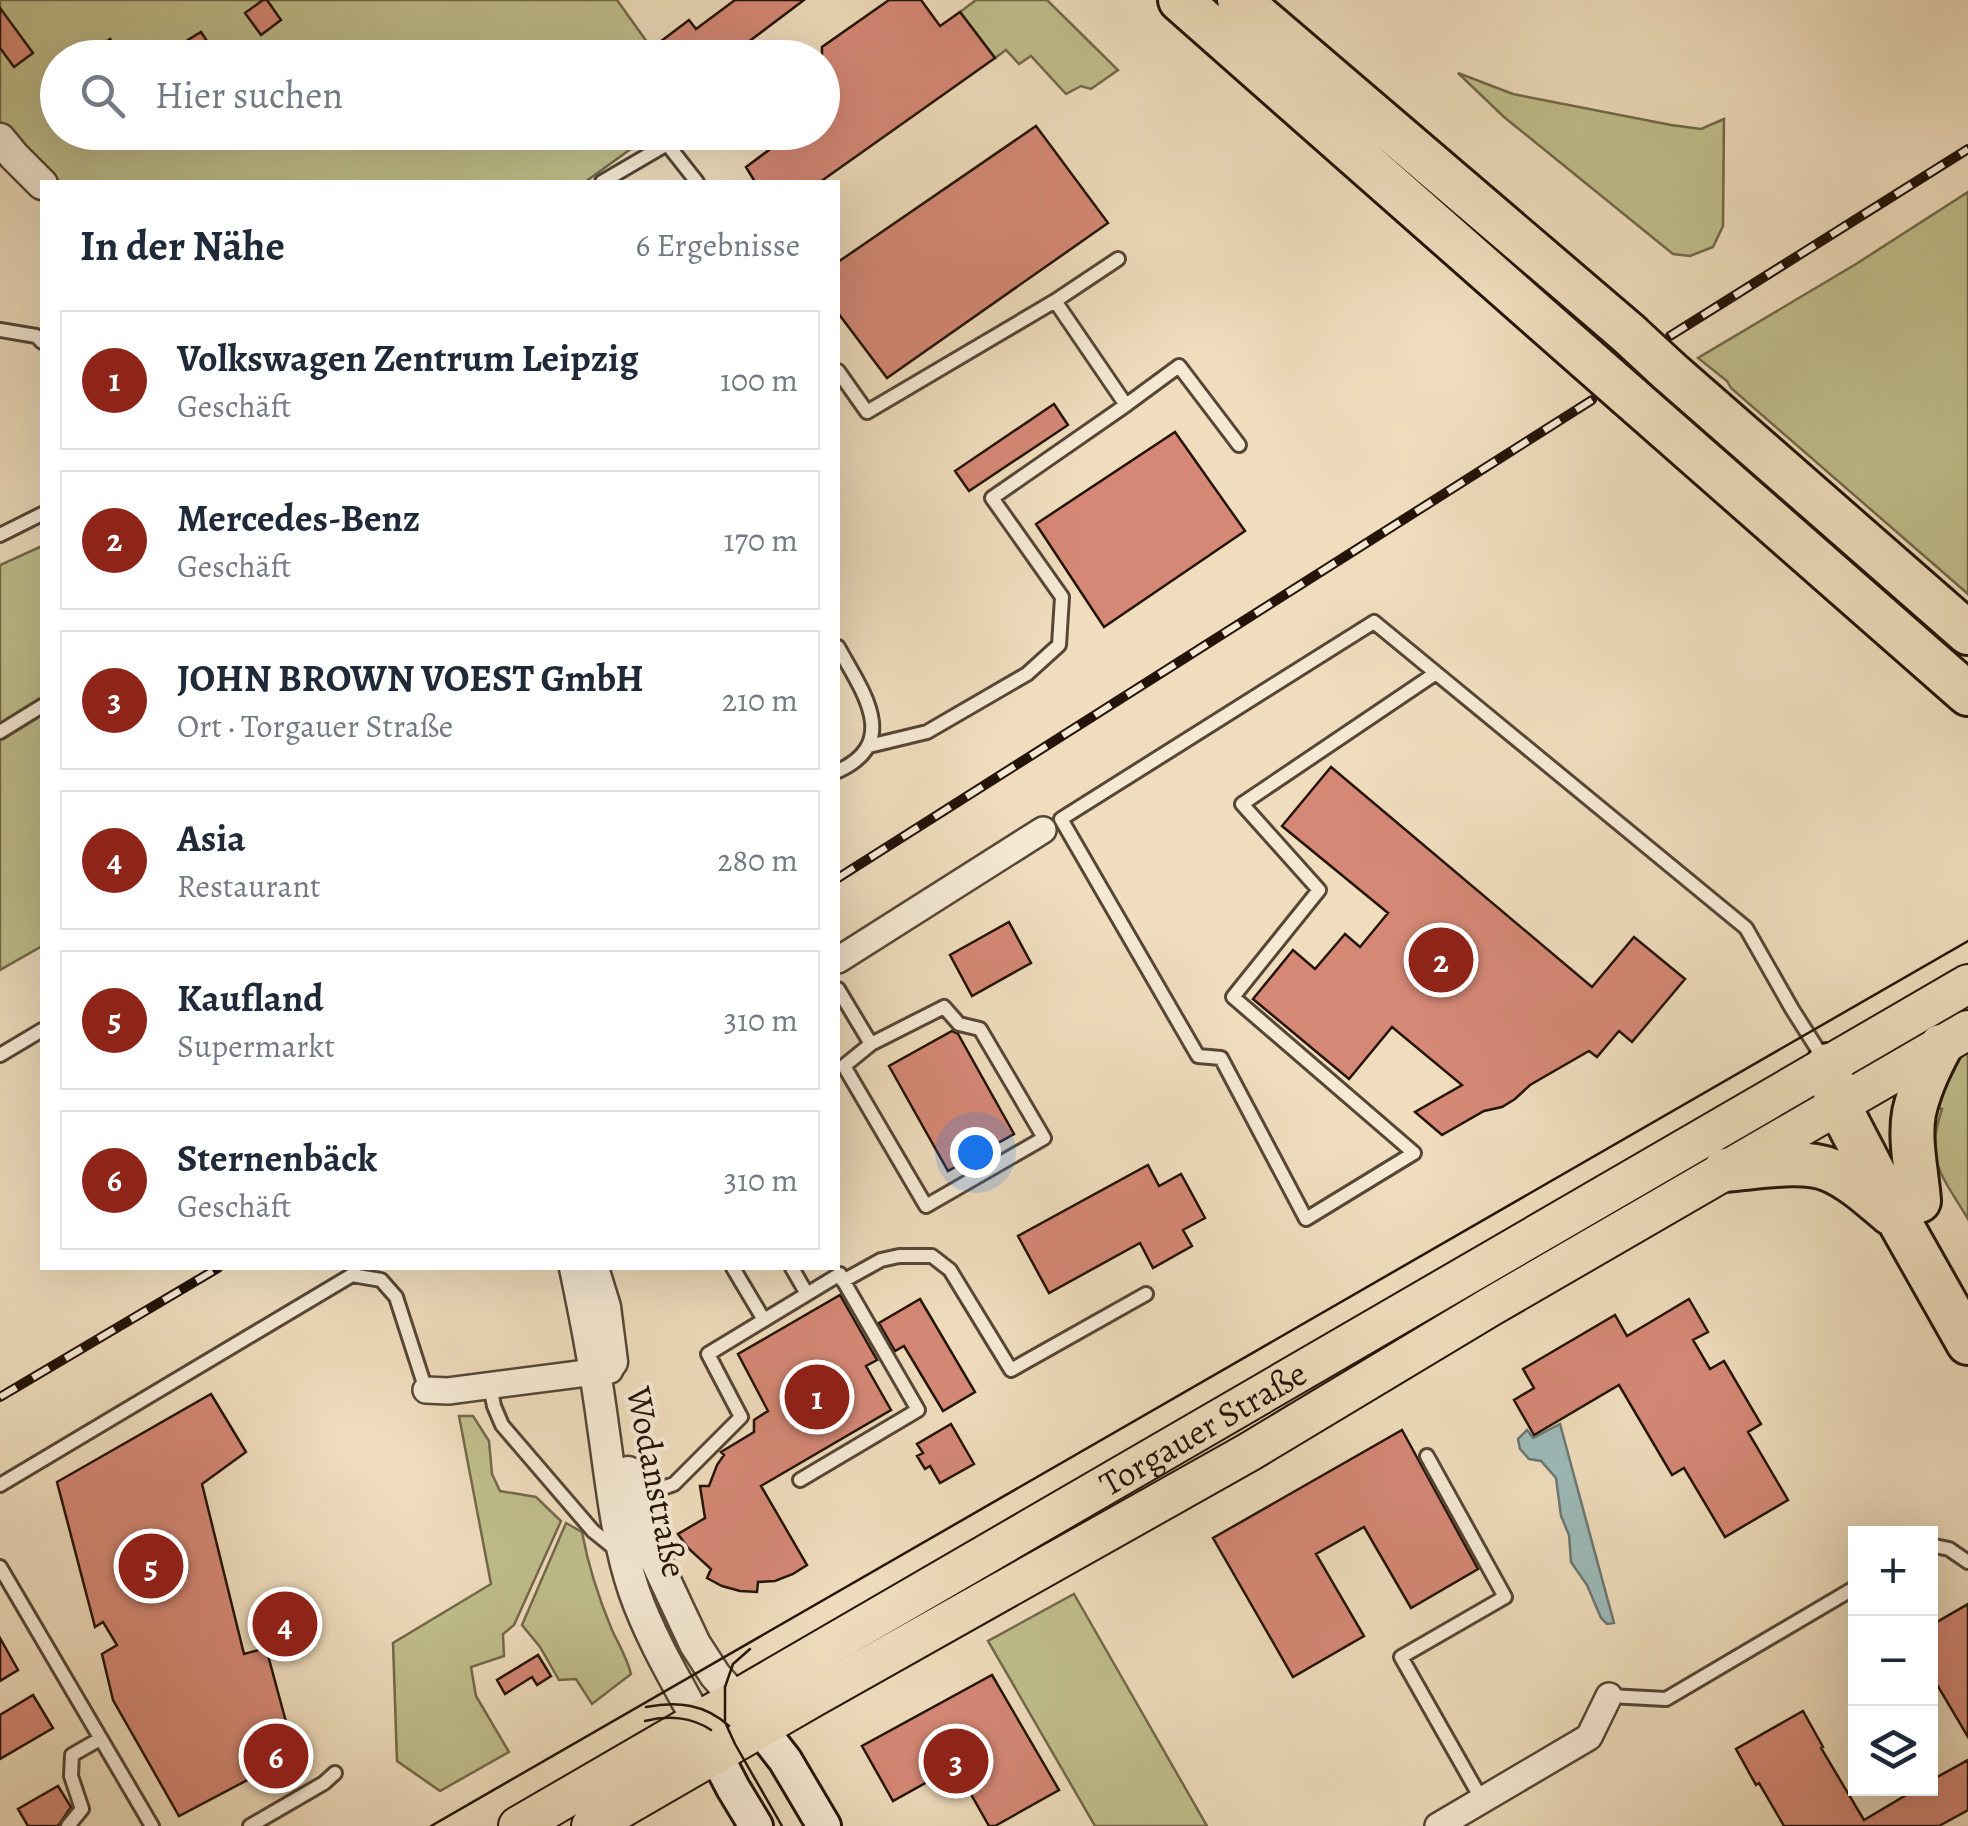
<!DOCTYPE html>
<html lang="de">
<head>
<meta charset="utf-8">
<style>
  :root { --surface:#fff; --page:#f2f2f3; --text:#1f2937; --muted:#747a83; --line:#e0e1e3; --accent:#8f2418 }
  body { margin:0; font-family:Alegreya,serif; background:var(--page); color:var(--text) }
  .controls { position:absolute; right:30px; bottom:30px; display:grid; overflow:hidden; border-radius:0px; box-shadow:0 10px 40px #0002 }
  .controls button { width:90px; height:90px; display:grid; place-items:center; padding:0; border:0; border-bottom:2px solid var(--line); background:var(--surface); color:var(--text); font:50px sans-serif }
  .you { position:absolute; left:975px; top:1152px; width:35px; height:35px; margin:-25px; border:8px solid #fff; border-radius:50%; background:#1a73e8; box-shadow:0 0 0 15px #1a73e833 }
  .badge { display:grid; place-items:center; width:65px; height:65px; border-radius:50%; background:var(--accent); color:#fff; font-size:32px; font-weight:700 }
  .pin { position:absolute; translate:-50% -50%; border:5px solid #fff; box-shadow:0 2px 10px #0006 }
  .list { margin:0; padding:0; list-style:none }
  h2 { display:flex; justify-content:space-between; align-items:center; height:130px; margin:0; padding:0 40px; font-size:42px }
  h2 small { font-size:32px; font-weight:400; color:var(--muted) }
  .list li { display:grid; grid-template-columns:65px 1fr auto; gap:30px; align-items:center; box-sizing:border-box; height:140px; margin:0 20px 20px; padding:0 20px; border:2px solid var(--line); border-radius:0px }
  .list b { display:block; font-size:38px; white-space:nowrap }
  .list p { margin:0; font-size:32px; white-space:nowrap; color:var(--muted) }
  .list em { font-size:32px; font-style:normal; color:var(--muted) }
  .icon { flex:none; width:55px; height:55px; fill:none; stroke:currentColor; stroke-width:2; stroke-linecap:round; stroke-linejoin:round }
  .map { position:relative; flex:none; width:1968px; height:1826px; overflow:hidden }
  .search { position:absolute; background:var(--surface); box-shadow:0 10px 40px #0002; left:40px; top:40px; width:800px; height:110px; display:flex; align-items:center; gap:25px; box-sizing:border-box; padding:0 35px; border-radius:55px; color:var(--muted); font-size:38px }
  .panel { position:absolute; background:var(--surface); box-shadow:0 10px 40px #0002; left:40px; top:180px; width:800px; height:1090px; border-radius:0px }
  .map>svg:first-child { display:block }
  .green { fill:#c0bf8c; stroke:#72694a; stroke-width:2.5 }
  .water { fill:#9cbab8; stroke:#6c7772; stroke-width:2.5 }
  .building { fill:#d58876; stroke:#231308; stroke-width:2.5 }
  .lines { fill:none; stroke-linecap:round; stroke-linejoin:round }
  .service-casing { stroke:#564635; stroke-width:18 }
  .minor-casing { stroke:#564635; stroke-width:30 }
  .tertiary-casing { stroke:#564635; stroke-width:35 }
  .secondary-casing { stroke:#231308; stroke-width:38 }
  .primary-casing { stroke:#231308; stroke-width:42 }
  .motorway-casing { stroke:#231308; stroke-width:48 }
  .service { stroke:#f5e9d4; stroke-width:12 }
  .minor { stroke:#f5e9d4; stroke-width:25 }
  .tertiary { stroke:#f5e9d4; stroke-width:30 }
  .secondary { stroke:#f5e9d4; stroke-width:32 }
  .primary { stroke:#efddbd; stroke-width:38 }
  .motorway { stroke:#efddbd; stroke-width:42 }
  .tram { stroke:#231308; stroke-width:2.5 }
  .rail-casing { stroke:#231308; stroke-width:10 }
  .rail { stroke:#f5e9d4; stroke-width:6; stroke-dasharray:19; stroke-linecap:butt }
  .motorway-bridge-casing { stroke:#231308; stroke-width:48; stroke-linecap:butt }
  .motorway-bridge { stroke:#efddbd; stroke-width:42 }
  .labels { text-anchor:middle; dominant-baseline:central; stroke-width:8; stroke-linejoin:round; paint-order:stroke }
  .street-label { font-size:35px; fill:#231308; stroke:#f5e9d4 }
</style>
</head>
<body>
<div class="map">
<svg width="1968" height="1826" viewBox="0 0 1968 1826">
  <rect width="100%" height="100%" fill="#efddbd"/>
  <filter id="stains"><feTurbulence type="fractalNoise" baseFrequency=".002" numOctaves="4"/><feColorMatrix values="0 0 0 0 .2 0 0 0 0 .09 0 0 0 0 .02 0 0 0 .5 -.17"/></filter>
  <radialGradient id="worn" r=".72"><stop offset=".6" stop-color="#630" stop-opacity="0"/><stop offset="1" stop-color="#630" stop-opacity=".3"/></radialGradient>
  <!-- green -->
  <path class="green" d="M0,0H617L652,49L639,57L58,58V132L653,133L585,182H42L0,139Z
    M976,0H1047L1118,70L1091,89L1081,86L1066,94L1031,56L1019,64L1006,50L995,58L960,12Z
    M1458,73L1513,94L1671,125L1701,129L1724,119L1723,226L1713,247L1690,256L1673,254L1504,117Z
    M1968,192V594L1731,388L1727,381L1698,358L1856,264Z
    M42,546V946L0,970V565Z
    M1968,1052V1219C1942,1175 1924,1161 1942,1109L1928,1103L1953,1064Z
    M459,1416H473L489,1441L492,1474L500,1491L536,1497L561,1521L514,1625L503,1634L504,1656L471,1667L476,1696L509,1752L440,1791L397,1761L393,1643L491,1584Z
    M566,1523L582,1532C588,1565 599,1599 612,1630C619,1645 627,1658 631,1674L592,1704L576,1679L559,1680L540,1647L522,1625Z
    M1074,1594L1207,1826H1095L988,1641Z"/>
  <!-- water -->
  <path class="water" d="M1560,1424L1614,1623L1607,1624L1601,1618L1587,1585L1571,1562L1569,1535L1561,1516L1556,1478L1541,1461L1529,1459L1520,1449L1518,1439L1527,1430L1533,1438Z"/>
  <!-- building -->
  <path class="building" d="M263,0H267L281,20L261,35L245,13Z
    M735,0H804L727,58H666L656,45L689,20L696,29Z
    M889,0H921L940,26L960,12L995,58L820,182H755L746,167L793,132H822V47Z
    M0,8L33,53L14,67L0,48Z
    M201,32L218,58H200L188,40Z
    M110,39L124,58H84Z
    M1036,126L1108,223L887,378L838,313V262Z
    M1054,404L1068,425L969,491L955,471Z
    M1175,432L1245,531L1104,627L1036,524Z
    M1331,767L1592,987L1634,937L1685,979L1632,1042L1619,1031L1597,1057L1589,1051L1530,1085L1515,1099L1502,1107L1484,1111L1442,1135L1415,1112L1462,1085L1392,1027L1349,1079L1253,999L1293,950L1315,969L1345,934L1360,947L1388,913L1282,826Z
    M1009,922L1031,963L972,996L950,955Z
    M952,1031L958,1034L1014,1134L948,1171L889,1066Z
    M1148,1165L1159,1186L1181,1174L1205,1218L1183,1230L1192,1246L1153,1268L1140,1243L1049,1293L1018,1236Z
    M840,1295L877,1360L866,1366L891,1410L761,1486L807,1565L793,1574L775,1581L758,1582L757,1592L740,1591L722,1586L707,1578L711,1569L688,1548L678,1534L705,1518L700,1486H709L717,1465L724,1455L721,1452L754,1432V1420L768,1411L738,1354Z
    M920,1299L975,1392L943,1411L904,1346L895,1351L879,1323Z
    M1689,1299L1708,1332L1693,1340L1710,1369L1724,1361L1761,1424L1748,1432L1788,1500L1725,1537L1684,1468L1672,1475L1619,1385L1534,1435L1514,1400L1534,1388L1523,1369L1615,1315L1627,1336Z
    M211,1394L246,1452L202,1484L244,1654L266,1648L295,1755L179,1816L113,1700L102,1654L117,1645L103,1622L95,1627L57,1482Z
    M951,1424L974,1464L940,1483L930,1466L925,1469L917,1456L923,1453L917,1444Z
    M1402,1430L1478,1569L1411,1608L1364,1527L1316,1554L1364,1636L1293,1677L1213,1538Z
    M1968,1604V1737L1930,1673V1626Z
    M0,1638L18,1670L0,1681Z
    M538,1655L551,1676L537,1685L532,1677L505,1694L497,1680Z
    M992,1675L1059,1790L995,1826H989L964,1782L938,1776L893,1801L862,1746Z
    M33,1695L53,1728L0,1759V1715Z
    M1803,1711L1823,1747L1821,1748L1864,1820L1918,1788H1930V1781L1968,1760V1810L1939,1826H1784L1759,1783L1756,1785L1736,1749Z
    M58,1786L71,1807L58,1826H28L18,1809Z"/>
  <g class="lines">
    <defs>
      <path id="service" d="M667,144L681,132
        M602,182L667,144L697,182
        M1055,301L1118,259
        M0,330L36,336L42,342
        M838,371L867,412L1055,301L1126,405L992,498L1062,597L1059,645L1027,674L927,732L869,746
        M1126,405L1179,366L1239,445
        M0,535L42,514
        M838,647C861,689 902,742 838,771
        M1436,673L1242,804L1319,890L1233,997L1414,1153L1306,1219L1221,1058L1198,1056L1061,819L1374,622L1746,928L1792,1009L1825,1061
        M0,732L42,706
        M838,989L871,1044
        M944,1007L959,1024L980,1029L1044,1138L926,1206L844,1066L871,1044Z
        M0,1055L42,1030
        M733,1268L764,1320
        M792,1268L807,1294
        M843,1281L881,1260L899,1256H932L950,1270L1011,1370L1146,1294
        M490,1386L494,1406L502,1425L593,1531L618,1551
        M1427,1456L1505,1597L1401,1657L1482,1800
        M800,1480L918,1410L840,1275
        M0,1485L352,1275L381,1280L396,1297L426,1390
        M637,1497L674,1484L741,1417L708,1354L840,1274
        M1930,1545L1949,1549L1968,1562
        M0,1567L152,1826
        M1609,1696L1666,1699L1856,1587
        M68,1826L82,1809L71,1776L72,1755L100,1739
        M250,1826L324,1783L335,1773"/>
      <path id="minor" d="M838,960L1043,830
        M426,1390L448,1391L610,1370
        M1438,1826L1589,1737L1609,1696"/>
      <path id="tertiary" d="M0,139L14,156L42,184
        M575,1268C586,1320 596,1372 603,1426C611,1480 616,1538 634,1591C650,1637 675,1679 698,1721
        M593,1268L605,1307L612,1362
        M628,1472L644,1535L679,1610L695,1644L715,1675L736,1699"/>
      <path id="secondary" d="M746,1710L785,1760L824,1826
        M705,1734L733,1788L756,1826"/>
      <g id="primary">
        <path id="s1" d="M518,1826L1968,984"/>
        <path d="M591,1826L812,1698L1249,1452L1490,1307L1968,1030"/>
      </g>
      <path id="motorway" d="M1180,0L1587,359
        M1239,0L1628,333
        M1669,371L1968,633
        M1629,396L1968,694
        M1828,1065L1838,1104L1898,1219L1968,1343
        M1725,1170C1755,1168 1803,1158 1830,1170C1852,1179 1872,1198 1890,1213
        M1919,1201C1917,1173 1909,1140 1914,1113C1919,1090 1930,1066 1941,1046"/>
    </defs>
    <!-- service casing -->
    <use href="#service" class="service-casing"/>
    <!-- minor casing -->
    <use href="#minor" class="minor-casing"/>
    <!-- tertiary casing -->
    <use href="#tertiary" class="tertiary-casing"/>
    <!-- secondary casing -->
    <use href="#secondary" class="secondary-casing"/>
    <!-- primary casing -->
    <use href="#primary" class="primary-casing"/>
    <!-- motorway casing -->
    <use href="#motorway" class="motorway-casing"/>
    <!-- service -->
    <use href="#service" class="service"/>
    <!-- minor -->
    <use href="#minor" class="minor"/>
    <!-- tertiary -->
    <use href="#tertiary" class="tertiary"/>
    <!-- secondary -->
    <use href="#secondary" class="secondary"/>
    <!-- primary -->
    <use href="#primary" class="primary"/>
    <!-- motorway -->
    <use href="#motorway" class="motorway"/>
    <!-- tram -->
    <path class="tram" d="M750,1649L733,1664L725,1687V1722L735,1744L782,1826
      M646,1707C678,1701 705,1704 729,1726
      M645,1721C668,1715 692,1717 711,1730
      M431,1826L1968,941"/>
    <defs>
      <path id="rail" d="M1670,336L1968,149
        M838,878L1592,400
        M0,1397L218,1268"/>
    </defs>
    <!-- rail casing -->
    <use href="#rail" class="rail-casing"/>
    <!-- rail -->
    <use href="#rail" class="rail"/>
    <defs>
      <path id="motorway-bridge" d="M1628,333L1669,371
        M1587,359L1629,396"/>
    </defs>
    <!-- motorway-bridge casing -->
    <use href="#motorway-bridge" class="motorway-bridge-casing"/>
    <!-- motorway-bridge -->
    <use href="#motorway-bridge" class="motorway-bridge"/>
  </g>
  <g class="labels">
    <!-- street labels -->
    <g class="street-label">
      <text stroke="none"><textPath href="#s1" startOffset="792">Torgauer Straße</textPath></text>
      <text transform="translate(657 1482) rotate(79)">Wodanstraße</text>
    </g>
  </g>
  <rect width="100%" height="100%" filter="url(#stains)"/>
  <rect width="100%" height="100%" fill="url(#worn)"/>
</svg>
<div class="controls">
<button>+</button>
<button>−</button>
<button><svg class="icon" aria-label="layers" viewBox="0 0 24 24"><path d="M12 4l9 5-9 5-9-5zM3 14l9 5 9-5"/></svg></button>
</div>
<div class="you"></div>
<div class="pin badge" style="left:817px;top:1397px">1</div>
<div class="pin badge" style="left:1441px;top:960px">2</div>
<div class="pin badge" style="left:956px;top:1761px">3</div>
<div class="pin badge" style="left:285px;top:1624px">4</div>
<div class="pin badge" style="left:151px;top:1566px">5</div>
<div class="pin badge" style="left:276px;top:1756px">6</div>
<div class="search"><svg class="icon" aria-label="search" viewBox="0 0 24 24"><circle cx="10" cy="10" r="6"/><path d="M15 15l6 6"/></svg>Hier suchen</div>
<section class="panel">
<h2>In der Nähe<small>6 Ergebnisse</small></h2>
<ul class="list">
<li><span class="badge">1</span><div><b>Volkswagen Zentrum Leipzig</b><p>Geschäft</p></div><em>100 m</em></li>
<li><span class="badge">2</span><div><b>Mercedes-Benz</b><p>Geschäft</p></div><em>170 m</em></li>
<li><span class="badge">3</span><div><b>JOHN BROWN VOEST GmbH</b><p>Ort · Torgauer Straße</p></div><em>210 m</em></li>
<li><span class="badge">4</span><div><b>Asia</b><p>Restaurant</p></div><em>280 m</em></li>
<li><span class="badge">5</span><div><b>Kaufland</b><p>Supermarkt</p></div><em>310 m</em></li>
<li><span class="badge">6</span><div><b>Sternenbäck</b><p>Geschäft</p></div><em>310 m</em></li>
</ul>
</section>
</div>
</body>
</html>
